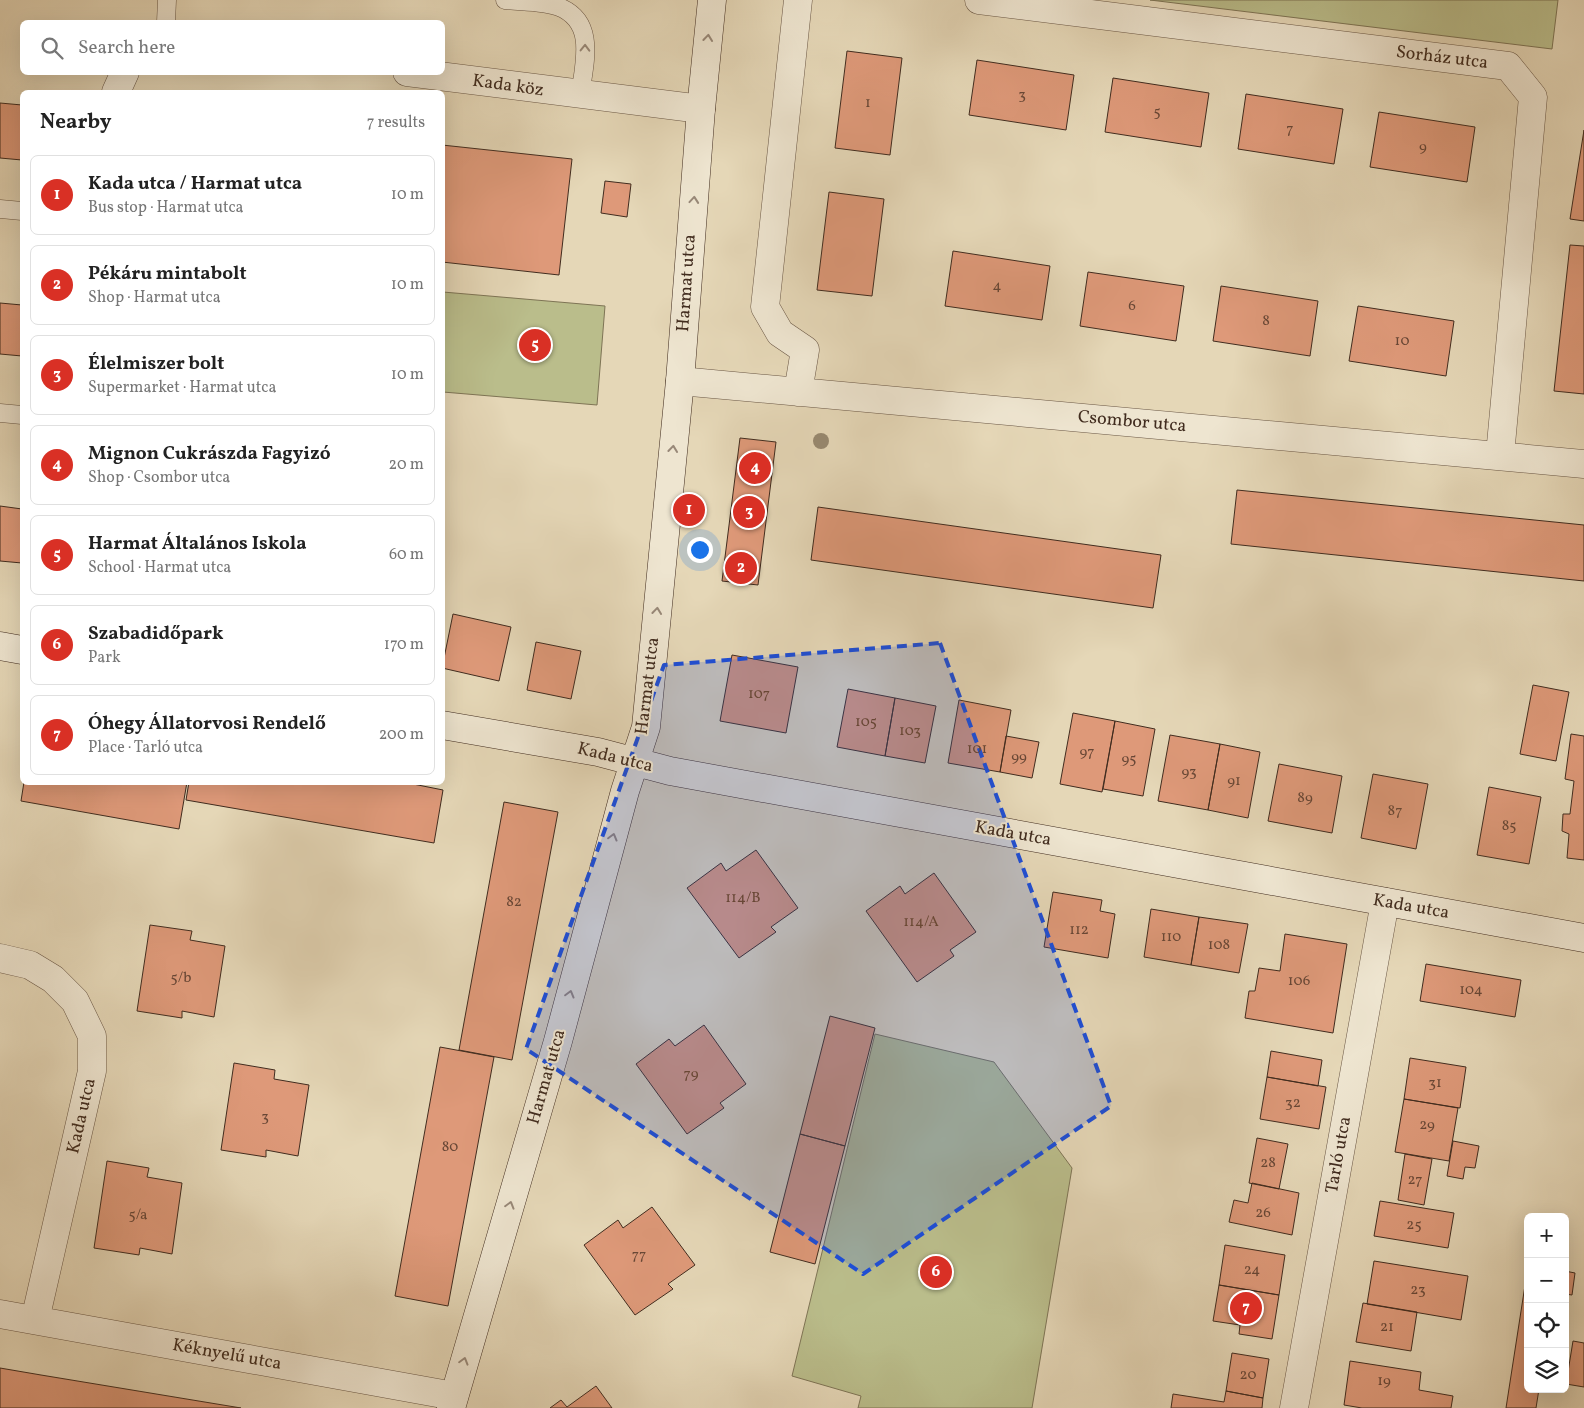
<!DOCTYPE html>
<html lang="en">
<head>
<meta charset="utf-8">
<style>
  :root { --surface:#fff; --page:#f6f6f6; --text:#222; --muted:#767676; --line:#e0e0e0; --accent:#d93025 }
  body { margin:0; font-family:Vollkorn,serif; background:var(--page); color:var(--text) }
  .controls { position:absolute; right:15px; bottom:15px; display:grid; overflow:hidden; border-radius:8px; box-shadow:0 5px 20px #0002 }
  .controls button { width:45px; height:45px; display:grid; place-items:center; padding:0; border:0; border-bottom:1px solid var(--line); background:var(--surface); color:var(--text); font:25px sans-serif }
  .you { position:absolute; left:699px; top:549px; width:18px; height:18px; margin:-12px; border:4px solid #fff; border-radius:50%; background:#1a73e8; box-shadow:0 0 0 8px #1a73e833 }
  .badge { display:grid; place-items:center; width:32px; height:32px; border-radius:50%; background:var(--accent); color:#fff; font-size:16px; font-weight:700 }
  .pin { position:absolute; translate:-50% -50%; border:2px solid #fff; box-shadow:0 1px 5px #0006 }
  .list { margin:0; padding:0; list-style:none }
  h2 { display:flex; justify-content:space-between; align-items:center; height:65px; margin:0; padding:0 20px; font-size:21px }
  h2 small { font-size:16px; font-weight:400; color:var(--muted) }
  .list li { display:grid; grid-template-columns:32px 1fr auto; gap:15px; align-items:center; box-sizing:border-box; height:80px; margin:0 10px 10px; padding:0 10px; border:1px solid var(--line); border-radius:8px }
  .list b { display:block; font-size:19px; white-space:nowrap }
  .list p { margin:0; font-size:16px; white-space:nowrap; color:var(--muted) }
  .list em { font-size:16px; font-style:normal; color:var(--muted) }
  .icon { flex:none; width:28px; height:28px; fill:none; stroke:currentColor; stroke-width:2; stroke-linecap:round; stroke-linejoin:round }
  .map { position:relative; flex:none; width:1584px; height:1408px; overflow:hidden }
  .search { position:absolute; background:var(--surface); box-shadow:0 5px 20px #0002; left:20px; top:20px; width:425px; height:55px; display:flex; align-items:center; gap:12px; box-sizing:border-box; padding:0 18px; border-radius:8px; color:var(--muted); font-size:19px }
  .panel { position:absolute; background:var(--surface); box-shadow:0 5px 20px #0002; left:20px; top:90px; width:425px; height:695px; border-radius:8px }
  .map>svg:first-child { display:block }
  .green { fill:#babd8b; stroke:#7e7455 }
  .building { fill:#de9979; stroke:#412c1f }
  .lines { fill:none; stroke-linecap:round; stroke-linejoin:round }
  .lane-casing { stroke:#6a5745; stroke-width:19 }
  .street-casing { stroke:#6a5745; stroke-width:29 }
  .secondary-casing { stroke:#412c1f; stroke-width:29 }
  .lane { stroke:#eee5d0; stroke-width:18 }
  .street { stroke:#eee5d0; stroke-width:28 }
  .secondary { stroke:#eee5d0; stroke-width:28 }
  .tree { fill:#988970 }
  .oneway { stroke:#988878 }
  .marked { fill:#1d4ed8; fill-opacity:0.2; stroke:#1d4ed8; stroke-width:4; stroke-dasharray:10 6; stroke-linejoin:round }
  .labels { text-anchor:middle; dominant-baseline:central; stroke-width:4; stroke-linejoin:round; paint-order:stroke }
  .number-label { font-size:15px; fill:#684736 }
  .street-label { font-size:18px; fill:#412c1f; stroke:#eee5d0 }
</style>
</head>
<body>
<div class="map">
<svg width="1584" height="1408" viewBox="0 0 1584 1408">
  <rect width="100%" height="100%" fill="#e5d7b7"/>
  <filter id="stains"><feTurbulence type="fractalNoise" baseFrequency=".004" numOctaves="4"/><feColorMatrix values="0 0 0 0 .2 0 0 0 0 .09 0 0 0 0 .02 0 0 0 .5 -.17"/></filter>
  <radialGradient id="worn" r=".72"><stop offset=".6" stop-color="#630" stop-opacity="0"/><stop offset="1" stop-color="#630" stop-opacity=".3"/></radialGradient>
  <!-- green -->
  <path class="green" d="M1150,0H1558L1552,49Z
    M443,292L605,306L597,405L443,392Z
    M875,1034L994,1062L1072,1168L1032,1408H858L861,1396L792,1376Z"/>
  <!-- building -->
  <path class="building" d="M847,51L902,58L890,155L835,148Z
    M977,60L1074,75L1066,130L969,115Z
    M1113,78L1209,93L1201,147L1105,132Z
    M1246,94L1343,109L1334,164L1238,149Z
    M0,103L22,105V160L0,158Z
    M1379,112L1475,127L1467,182L1370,167Z
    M1584,130V221L1570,219Z
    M442,145L572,159L559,275L442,262Z
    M605,181L631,184L627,217L601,213Z
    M829,192L884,199L872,296L817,290Z
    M1570,245L1584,246V394L1554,391Z
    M953,251L1050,266L1042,320L945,306Z
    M1088,272L1184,286L1176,341L1080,326Z
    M1221,286L1318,301L1310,356L1213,341Z
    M0,303L22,305V356L0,354Z
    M1358,306L1454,321L1446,376L1349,361Z
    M740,438L776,442L758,585L722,581Z
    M1237,490L1584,525V581L1231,544Z
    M0,506L22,509V563L0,561Z
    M818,507L1161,555L1153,608L811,560Z
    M453,614L511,627L499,681L442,668Z
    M536,642L581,651L571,699L527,690Z
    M732,655L798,667L786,733L720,721Z
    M1533,685L1569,692L1556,761L1520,754Z
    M848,689L895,698L885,756L837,747Z
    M895,698L936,706L925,763L885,756Z
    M959,700L1011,710L1000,772L948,763Z
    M1073,713L1115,721L1102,792L1060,784Z
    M1115,721L1155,729L1143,796L1103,789Z
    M1571,734L1584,736V860L1567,858L1569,834L1562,831L1563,814H1570L1574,781L1565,779Z
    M1170,735L1220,744L1208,810L1158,801Z
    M1006,736L1039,742L1032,778L1000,772Z
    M1220,744L1260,752L1248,818L1208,810Z
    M1279,764L1342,776L1332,833L1268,821Z
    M1373,774L1428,784L1416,849L1361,838Z
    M24,782H187L179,829L21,801Z
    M189,782H403L443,790L434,843L186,800Z
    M1489,787L1541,797L1529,864L1477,855Z
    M504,802L558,812L512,1060L459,1050Z
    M756,850L798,908L771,927L776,932L739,958L687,888L721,863L726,871Z
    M934,873L976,932L950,950L954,956L917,982L866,911L900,886L905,894Z
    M1053,892L1102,900L1100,911L1115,914L1108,958L1044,947Z
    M1151,909L1199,917L1191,965L1144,957Z
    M1199,917L1248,924L1239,973L1191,965Z
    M150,925L192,931L190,940L225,946L214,1017L182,1011V1018L137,1011Z
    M1285,934L1347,944L1333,1033L1245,1018L1249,991H1255L1259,968L1280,971Z
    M1426,964L1521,980L1515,1017L1420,1001Z
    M830,1016L875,1028L845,1146L800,1134Z
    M704,1025L746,1084L720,1103L724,1108L687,1134L636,1064L669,1039L675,1046Z
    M440,1047L494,1057L448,1306L395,1296Z
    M1271,1051L1322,1060L1318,1086L1267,1077Z
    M1410,1058L1466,1067L1460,1108L1404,1099Z
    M234,1063L275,1070L274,1079L309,1085L298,1156L266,1150V1157L221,1150Z
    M1267,1077L1326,1087L1319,1129L1260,1119Z
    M1404,1099L1458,1108L1449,1161L1395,1152Z
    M800,1134L845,1146L815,1264L770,1252Z
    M1257,1138L1288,1144L1279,1189L1249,1183Z
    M1453,1141L1479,1146L1475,1168L1465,1167L1463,1179L1447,1176Z
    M1405,1154L1432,1159L1424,1205L1398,1200Z
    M107,1161L149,1168L147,1177L182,1183L172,1254L140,1248L139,1255L94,1248Z
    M1252,1183L1299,1193L1292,1235L1229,1222L1234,1200L1248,1203Z
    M1380,1201L1454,1213L1448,1248L1374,1236Z
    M652,1207L695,1265L668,1284L673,1289L635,1315L584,1245L618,1220L623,1228Z
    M1225,1245L1285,1255L1279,1295L1219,1285Z
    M1374,1261L1468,1276L1461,1320L1367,1304Z
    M1528,1266V1389H1539L1536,1408H1506Z
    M1565,1271L1575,1273L1572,1295L1565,1294Z
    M1219,1285L1279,1295L1272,1339L1239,1334L1240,1325L1213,1321Z
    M1363,1303L1417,1312L1411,1351L1356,1342Z
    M1573,1341L1584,1343V1387L1566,1384Z
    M1232,1353L1269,1359L1263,1398L1226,1391Z
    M1350,1361L1421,1372L1419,1390L1453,1396L1451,1408H1362L1344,1405Z
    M0,1368L41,1375L241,1408H0Z
    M596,1386L612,1408H550L561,1400L567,1407Z
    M1226,1391L1263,1398L1262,1408H1171L1173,1394L1224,1402Z"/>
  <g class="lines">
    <defs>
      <path id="lane" d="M505,0C522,2 544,1 559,7C597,22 584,64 580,96
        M166,22L167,0
        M0,209L22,211
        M0,413L22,415"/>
      <path id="street" d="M979,0L1508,66L1533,97L1500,455
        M407,72L701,109
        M116,92L125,72
        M680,381L1584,464
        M798,392L805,350L780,333L765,307L798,0
        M0,958L30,965L53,979L75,1001L92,1036V1071L35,1320
        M0,1314L454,1396
        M1294,1408L1385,902"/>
      <path id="secondary" d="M0,646L22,650
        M442,725L598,752L670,771L1584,938
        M451,1408L558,1041L625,791L646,727L680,381L701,109L712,0"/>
    </defs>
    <!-- lane casing -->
    <use href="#lane" class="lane-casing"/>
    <!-- street casing -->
    <use href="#street" class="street-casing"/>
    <!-- secondary casing -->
    <use href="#secondary" class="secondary-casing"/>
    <!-- lane -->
    <use href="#lane" class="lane"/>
    <!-- street -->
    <use href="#street" class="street"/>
    <!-- secondary -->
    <use href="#secondary" class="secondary"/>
  </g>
  <!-- trees -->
  <circle class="tree" cx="821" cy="441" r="8"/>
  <!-- one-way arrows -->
  <defs><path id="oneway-chevron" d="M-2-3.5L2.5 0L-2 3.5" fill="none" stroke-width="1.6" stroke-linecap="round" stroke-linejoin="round" transform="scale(1.25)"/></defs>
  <g class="oneway">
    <use href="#oneway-chevron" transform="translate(708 38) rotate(-84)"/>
    <use href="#oneway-chevron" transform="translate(585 48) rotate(-89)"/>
    <use href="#oneway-chevron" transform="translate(694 200) rotate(-85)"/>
    <use href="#oneway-chevron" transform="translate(673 449) rotate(-84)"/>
    <use href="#oneway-chevron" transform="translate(657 611) rotate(-84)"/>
    <use href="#oneway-chevron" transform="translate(613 837) rotate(-75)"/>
    <use href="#oneway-chevron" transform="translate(570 994) rotate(-75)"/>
    <use href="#oneway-chevron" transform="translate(510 1205) rotate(-74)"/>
    <use href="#oneway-chevron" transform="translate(464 1361) rotate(-74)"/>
  </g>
  <!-- marked area -->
  <path class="marked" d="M940,643L1111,1106L863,1274L526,1049L664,665Z"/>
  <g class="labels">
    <!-- number labels -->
    <g class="number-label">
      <text x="1022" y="95">3</text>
      <text x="868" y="103">1</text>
      <text x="1157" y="112">5</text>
      <text x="1290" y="129">7</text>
      <text x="1423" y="147">9</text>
      <text x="997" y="286">4</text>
      <text x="1132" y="306">6</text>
      <text x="1266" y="321">8</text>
      <text x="1402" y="341">10</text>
      <text x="759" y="694">107</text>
      <text x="866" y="722">105</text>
      <text x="910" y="731">103</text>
      <text x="977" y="749">101</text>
      <text x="1087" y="752">97</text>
      <text x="1019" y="757">99</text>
      <text x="1129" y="759">95</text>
      <text x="1189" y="772">93</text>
      <text x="1234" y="781">91</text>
      <text x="1305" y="798">89</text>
      <text x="1395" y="811">87</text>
      <text x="1509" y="826">85</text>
      <text x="743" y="898">114/B</text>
      <text x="514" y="902">82</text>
      <text x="921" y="922">114/A</text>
      <text x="1079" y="930">112</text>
      <text x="1171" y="937">110</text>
      <text x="1219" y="945">108</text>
      <text x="181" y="978">5/b</text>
      <text x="1299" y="981">106</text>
      <text x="1471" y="990">104</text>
      <text x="691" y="1074">79</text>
      <text x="1435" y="1083">31</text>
      <text x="1293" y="1103">32</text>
      <text x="265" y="1117">3</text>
      <text x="1427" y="1125">29</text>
      <text x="450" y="1147">80</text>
      <text x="1268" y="1163">28</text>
      <text x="1415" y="1180">27</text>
      <text x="1263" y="1213">26</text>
      <text x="138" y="1215">5/a</text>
      <text x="1414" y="1225">25</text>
      <text x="639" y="1255">77</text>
      <text x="1252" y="1270">24</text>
      <text x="1418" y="1290">23</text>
      <text x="1387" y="1327">21</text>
      <text x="1248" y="1375">20</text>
      <text x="1384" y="1381">19</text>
    </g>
    <!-- street labels -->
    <g class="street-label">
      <text transform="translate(1442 58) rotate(7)">Sorház utca</text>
      <text transform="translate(508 86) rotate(8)">Kada köz</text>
      <text transform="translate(687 283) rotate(-86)">Harmat utca</text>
      <text transform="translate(1132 422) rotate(5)">Csombor utca</text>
      <text transform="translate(648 686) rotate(-83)">Harmat utca</text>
      <text transform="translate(615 758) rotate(14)">Kada utca</text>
      <text transform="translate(1013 834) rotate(10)">Kada utca</text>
      <text transform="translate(1411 907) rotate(10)">Kada utca</text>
      <text transform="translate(547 1077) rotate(-74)">Harmat utca</text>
      <text transform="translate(82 1116) rotate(-77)">Kada utca</text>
      <text transform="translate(1339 1155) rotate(-80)">Tarló utca</text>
      <text transform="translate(227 1355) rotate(10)">Kéknyelű utca</text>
    </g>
  </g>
  <rect width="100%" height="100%" filter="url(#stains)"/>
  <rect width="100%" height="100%" fill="url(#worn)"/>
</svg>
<div class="controls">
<button>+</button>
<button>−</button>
<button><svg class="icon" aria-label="locate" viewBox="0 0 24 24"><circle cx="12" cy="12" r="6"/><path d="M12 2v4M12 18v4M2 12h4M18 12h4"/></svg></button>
<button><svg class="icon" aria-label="layers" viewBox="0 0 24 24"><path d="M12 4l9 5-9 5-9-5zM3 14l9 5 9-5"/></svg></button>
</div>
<div class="you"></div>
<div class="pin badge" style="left:689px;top:510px">1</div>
<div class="pin badge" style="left:741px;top:568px">2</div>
<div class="pin badge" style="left:749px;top:512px">3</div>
<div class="pin badge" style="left:755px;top:468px">4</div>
<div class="pin badge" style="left:535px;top:345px">5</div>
<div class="pin badge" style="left:936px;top:1272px">6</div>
<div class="pin badge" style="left:1246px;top:1308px">7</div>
<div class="search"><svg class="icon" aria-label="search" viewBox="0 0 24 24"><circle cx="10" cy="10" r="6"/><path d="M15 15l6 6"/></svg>Search here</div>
<section class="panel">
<h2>Nearby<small>7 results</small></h2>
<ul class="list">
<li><span class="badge">1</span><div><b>Kada utca / Harmat utca</b><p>Bus stop · Harmat utca</p></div><em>10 m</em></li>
<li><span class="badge">2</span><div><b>Pékáru mintabolt</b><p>Shop · Harmat utca</p></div><em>10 m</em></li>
<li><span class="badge">3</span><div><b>Élelmiszer bolt</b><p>Supermarket · Harmat utca</p></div><em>10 m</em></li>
<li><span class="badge">4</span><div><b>Mignon Cukrászda Fagyizó</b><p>Shop · Csombor utca</p></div><em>20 m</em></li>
<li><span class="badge">5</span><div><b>Harmat Általános Iskola</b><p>School · Harmat utca</p></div><em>60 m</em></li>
<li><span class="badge">6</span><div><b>Szabadidőpark</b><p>Park</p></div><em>170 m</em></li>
<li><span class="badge">7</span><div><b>Óhegy Állatorvosi Rendelő</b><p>Place · Tarló utca</p></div><em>200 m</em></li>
</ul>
</section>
</div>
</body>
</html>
